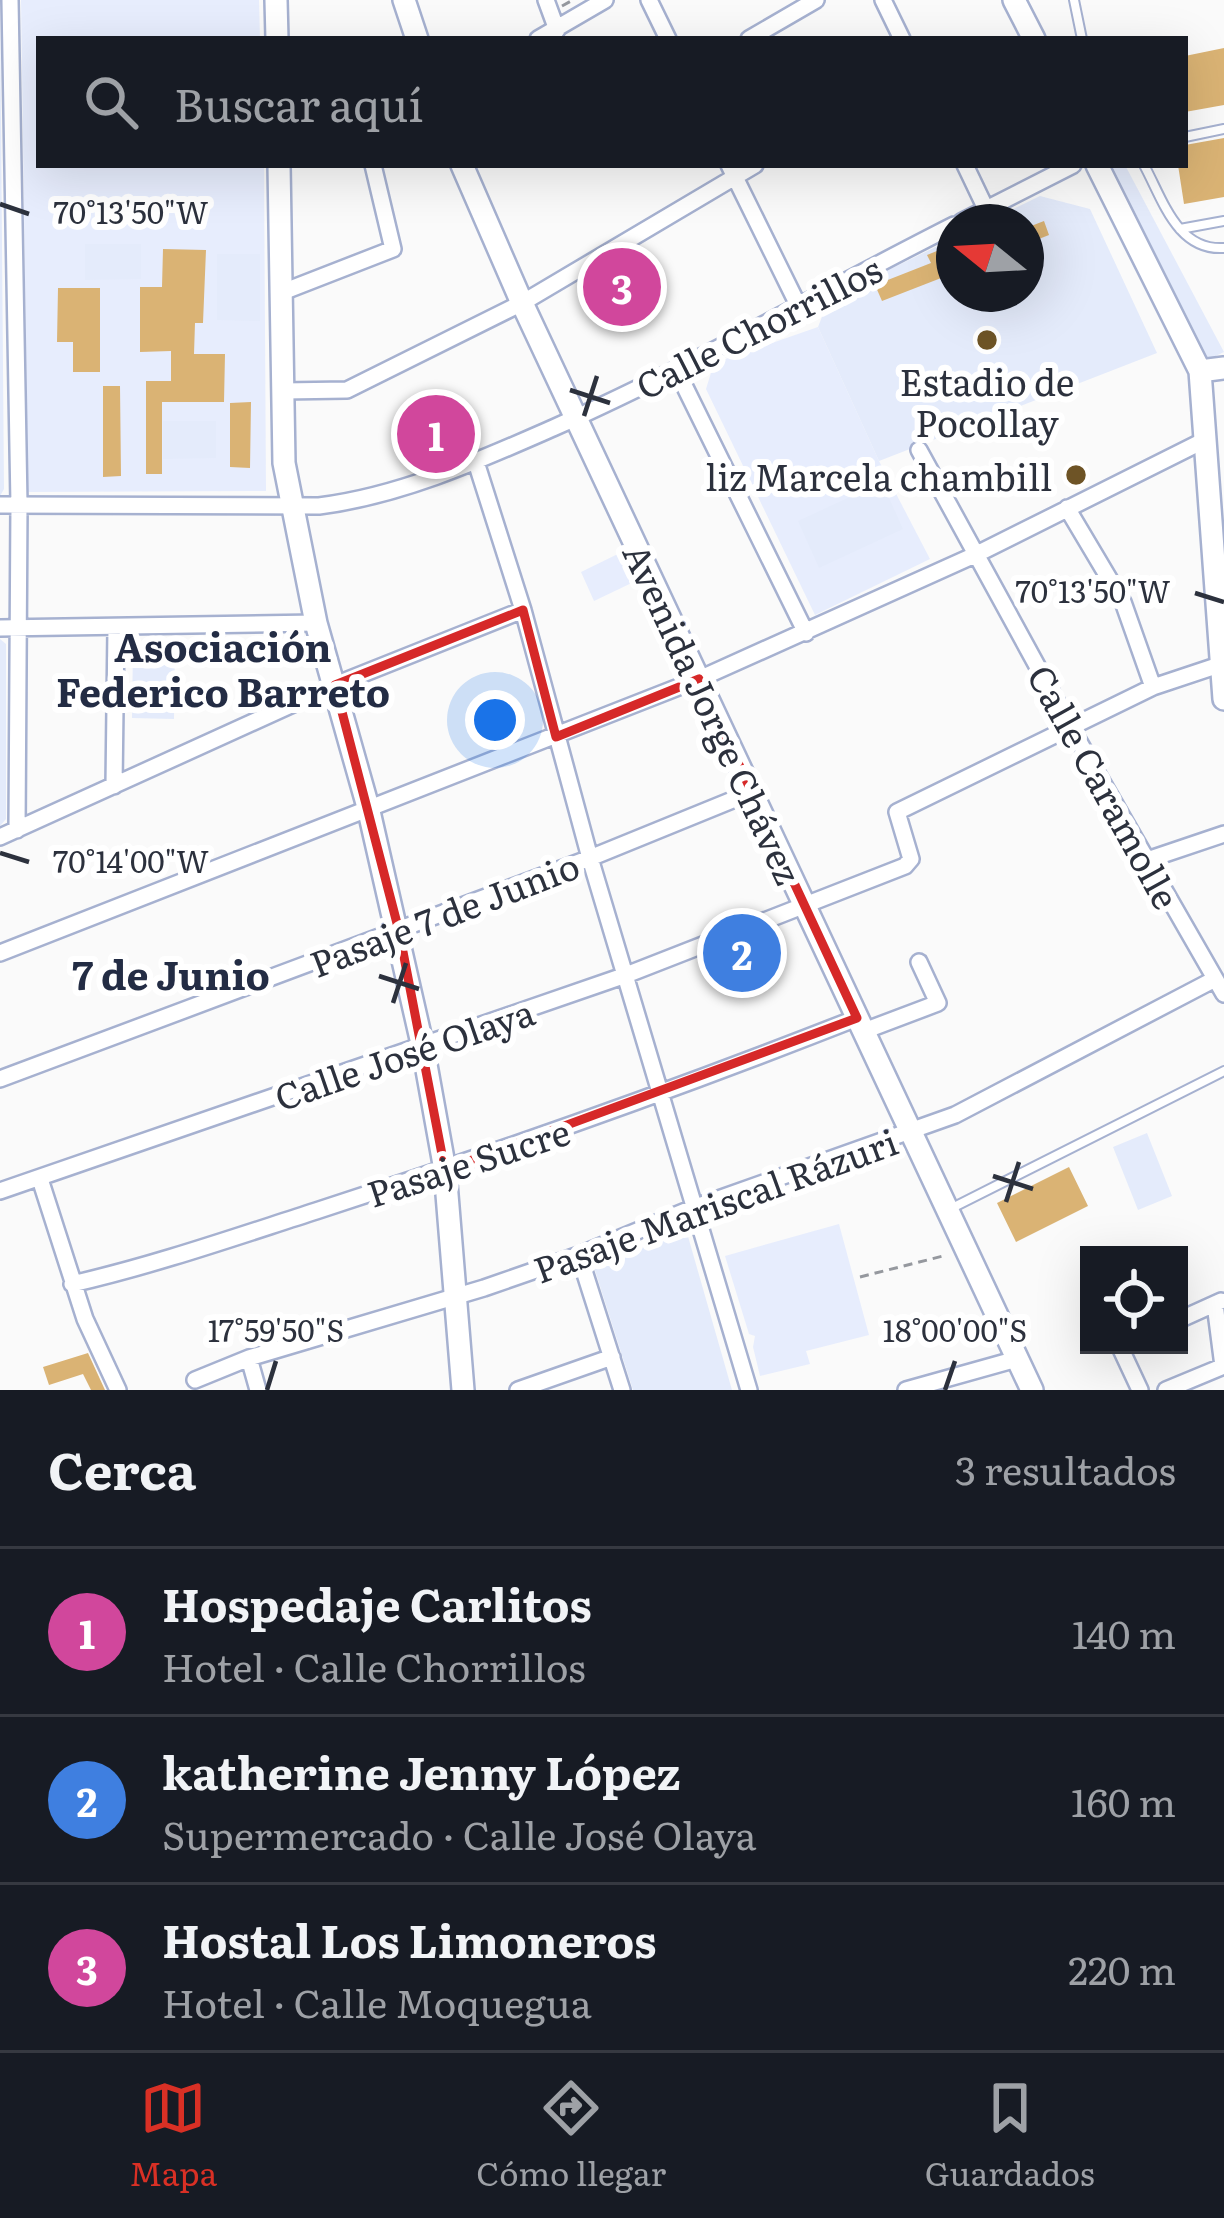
<!DOCTYPE html>
<html lang="es">
<head>
<meta charset="utf-8">
<style>
  :root { --surface:#171b24; --page:#242831; --text:#f1f3f6; --muted:#9ea1a6; --line:#363941; --accent:#d93025 }
  body { margin:0; font-family:Literata,serif; background:var(--page); color:var(--text) }
  .controls { position:absolute; right:36px; bottom:36px; display:grid; overflow:hidden; border-radius:0px; box-shadow:0 12px 48px #0002 }
  .controls button { width:108px; height:108px; display:grid; place-items:center; padding:0; border:0; border-bottom:3px solid var(--line); background:var(--surface); color:var(--text); font:60px sans-serif }
  .compass { position:absolute; left:936px; top:204px; width:108px; height:108px; border-radius:50%; background:var(--surface); box-shadow:0 12px 48px #0002; rotate:288deg }
  .you { position:absolute; left:495px; top:720px; width:42px; height:42px; margin:-30px; border:9px solid #fff; border-radius:50%; background:#1a73e8; box-shadow:0 0 0 18px #1a73e833 }
  .badge { display:grid; place-items:center; width:78px; height:78px; border-radius:50%; background:var(--accent); color:#fff; font-size:39px; font-weight:700 }
  .pin { position:absolute; translate:-50% -50%; border:6px solid #fff; box-shadow:0 3px 12px #0006 }
  .list { margin:0; padding:0; list-style:none }
  h2 { display:flex; justify-content:space-between; align-items:center; height:156px; margin:0; padding:0 48px; font-size:51px }
  h2 small { font-size:39px; font-weight:400; color:var(--muted) }
  .list li { display:grid; grid-template-columns:78px 1fr auto; gap:36px; align-items:center; box-sizing:border-box; height:168px; padding:0 48px; border-top:3px solid var(--line) }
  .list b { display:block; font-size:45px; white-space:nowrap }
  .list p { margin:0; font-size:39px; white-space:nowrap; color:var(--muted) }
  .list em { font-size:39px; font-style:normal; color:var(--muted) }
  .icon { flex:none; width:66px; height:66px; fill:none; stroke:currentColor; stroke-width:2; stroke-linecap:round; stroke-linejoin:round }
  .map { position:relative; flex:none; width:1224px; height:1390px; overflow:hidden }
  .search { position:absolute; background:var(--surface); box-shadow:0 12px 48px #0002; left:36px; right:36px; top:36px; height:132px; display:flex; align-items:center; gap:30px; box-sizing:border-box; padding:0 42px; border-radius:0px; color:var(--muted); font-size:45px }
  .sheet { height:660px; background:var(--surface) }
  nav { display:flex; justify-content:space-around; align-items:center; box-sizing:border-box; height:168px; border-top:3px solid var(--line); background:var(--surface); font-size:33px; color:var(--muted) }
  nav a { display:grid; justify-items:center; gap:6px }
  nav .on { color:var(--accent) }
  .map>svg:first-child { display:block }
  .built { fill:#e7edfd }
  .green { fill:#e4ebfb }
  .building { fill:#dab374 }
  .lines { fill:none; stroke-linecap:round; stroke-linejoin:round }
  .lane-casing { stroke:#a6b1d0; stroke-width:12 }
  .street-casing { stroke:#a6b1d0; stroke-width:20 }
  .secondary-casing { stroke:#a6b1d0; stroke-width:26 }
  .path { stroke:#95989e; stroke-width:3; stroke-dasharray:9 6; stroke-linecap:butt }
  .lane { stroke:#fff; stroke-width:8 }
  .street { stroke:#fff; stroke-width:15 }
  .secondary { stroke:#fff; stroke-width:21 }
  .marked { fill:none; stroke:#d62828; stroke-width:9; stroke-linejoin:round }
  .ticks { fill:none; stroke:#2c313d; stroke-width:4.5 }
  .poi-dot { fill:#6e5426; stroke:#fff; stroke-width:4.5 }
  .labels { text-anchor:middle; dominant-baseline:central; stroke-width:12; stroke-linejoin:round; paint-order:stroke }
  .street-label { font-size:36px; fill:#2c313d; stroke:#fff }
  .poi-label { font-size:36px; fill:#2c313d; stroke:#fff }
  .neighbourhood-label { font-size:39px; font-weight:bold; fill:#232c44; stroke:#fff }
  .ticks-label { font-size:30px; text-anchor:middle; fill:#2c313d; stroke:#fff; stroke-width:12; stroke-linejoin:round; paint-order:stroke }
</style>
</head>
<body>
<div class="map">
<svg width="1224" height="1390" viewBox="0 0 1224 1390">
  <rect width="100%" height="100%" fill="#fafafa"/>
  <!-- built -->
  <path class="built" d="M21,0H259L260,39H39V165H264L266,491L28,492Z
    M818,327L879,461L930,559L815,615L706,389L714,363Z
    M626,550L640,579L594,601L581,572Z
    M839,1224L869,1335L806,1351L810,1364L760,1376L753,1347L755,1336L749,1334L725,1256Z"/>
  <!-- green -->
  <path class="green" d="M0,0L4,489L0,496Z
    M1106,165H1125L1224,352L1207,360Z
    M1040,196L1090,209L1157,353L879,461L818,327L829,299L954,238V294H1026V222H987Z
    M85,244H141V279L85,280Z
    M217,254H260V321L217,320Z
    M163,421H216V458L163,459Z
    M882,482L903,529L819,568L798,521Z
    M0,639L6,644V819L0,826Z
    M133,644H175L174,719L132,718Z
    M1147,1133L1172,1196L1138,1210L1113,1147Z
    M685,1226L732,1390H633L592,1261Z"/>
  <!-- building -->
  <path class="building" d="M1224,48V105L1185,112V56Z
    M1224,138V197L1184,204L1178,165H1185V145Z
    M1044,221L1049,235L1026,244V228Z
    M954,244V273L882,301L875,285L931,263L927,255Z
    M163,249L206,250L203,323H195L194,354H225L224,402H162V474H146V381H171V351L140,352V287H162Z
    M622,262L641,303L623,312L604,271Z
    M58,288H100V372H73V342H57Z
    M103,386H120L121,476L103,477Z
    M251,402L250,468L230,467V403Z
    M443,414L453,446L430,454L420,422Z
    M1069,1167L1088,1206L1016,1242L997,1203Z
    M88,1353L105,1390H91L83,1374L49,1385L43,1367Z"/>
  <g class="lines">
    <defs>
      <path id="lane" d="M1074,0L1082,39
        M1185,137L1224,129
        M1144,165C1163,200 1177,251 1224,248
        M1180,229L1224,221
        M952,1208L1224,1071"/>
      <path id="street" d="M10,0L19,504L17,830
        M546,0L557,30
        M649,0L668,39
        M883,0L902,39
        M538,39L605,0
        M749,39L816,0
        M729,165L798,305
        M965,165L986,209
        M961,222L1073,165
        M280,293L393,249L373,165
        M677,371L806,633
        M283,391L347,390L522,303L755,165
        M919,450L1070,726L1224,994
        M476,462L523,610L590,858L749,1390
        M0,505L319,506C400,496 478,461 553,428C690,367 820,293 954,225
        M1067,508L1123,602L1153,687
        M0,628L316,623
        M114,786L116,628
        M0,837L335,685L523,610
        M1147,860L1224,834
        M0,953L699,679L977,554L1205,440
        M864,1031L938,1003L919,962
        M0,1079L590,858L752,792
        M40,1179L85,1319L118,1390
        M0,1191L626,975L905,866L911,859L897,812L1153,687L1222,664
        M579,1255L622,1390
        M72,1284C155,1265 235,1237 316,1211C499,1152 679,1088 857,1018
        M1215,1304L1223,1366
        M1179,1320L1221,1301
        M1119,1345L1140,1390
        M249,1358L258,1390
        M195,1380L249,1358L484,1288L579,1255L693,1208L955,1115L1215,979
        M518,1390L612,1357
        M906,1390L1017,1359
        M1166,1390L1224,1366"/>
      <path id="secondary" d="M276,0L277,39
        M404,0L417,39
        M1014,0L1034,39
        M279,165L284,463L316,623L368,807L423,1048L445,1170L463,1390
        M462,165L522,303L1032,1390
        M1097,165L1200,371L1224,699
        M1200,371L1224,368"/>
    </defs>
    <!-- lane casing -->
    <use href="#lane" class="lane-casing"/>
    <!-- street casing -->
    <use href="#street" class="street-casing"/>
    <!-- secondary casing -->
    <use href="#secondary" class="secondary-casing"/>
    <!-- path -->
    <path class="path" d="M562,6L573,0
      M860,1277L947,1255"/>
    <!-- lane -->
    <use href="#lane" class="lane"/>
    <!-- street -->
    <use href="#street" class="street"/>
    <!-- secondary -->
    <use href="#secondary" class="secondary"/>
  </g>
  <!-- marked area -->
  <path class="marked" d="M523,610L556,737L699,679L857,1018L445,1170L399,931L335,685Z"/>
  <!-- ticks -->
  <path class="ticks" d="M0,204L29,214M570,390L610,403M584,416L597,376M1195,593L1224,602M0,853L29,862M379,976L419,989M393,1003L406,963M993,1176L1033,1189M1006,1202L1019,1162M267,1390L276,1361M945,1390L955,1361"/>
  <!-- markers -->
  <g class="poi-dot">
    <circle cx="987" cy="340" r="12"/>
    <circle cx="1076" cy="475" r="12"/>
  </g>
  <g class="labels">
    <!-- street labels -->
    <g class="street-label">
      <text transform="translate(758 326) rotate(-27)">Calle Chorrillos</text>
      <text transform="translate(714 713) rotate(65)">Avenida Jorge Chávez</text>
      <text transform="translate(1105 786) rotate(61)">Calle Caramolle</text>
      <text transform="translate(444 913) rotate(-21)">Pasaje 7 de Junio</text>
      <text transform="translate(404 1053) rotate(-19)">Calle José Olaya</text>
      <text transform="translate(468 1161) rotate(-18)">Pasaje Sucre</text>
      <text transform="translate(715 1204) rotate(-20)">Pasaje Mariscal Rázuri</text>
    </g>
    <!-- poi labels -->
    <g class="poi-label">
      <text x="987" y="380">Estadio de<tspan x="987" dy="41">Pocollay</tspan></text>
      <text x="1052" y="475" text-anchor="end">liz Marcela chambill</text>
    </g>
    <!-- neighbourhood labels -->
    <g class="neighbourhood-label">
      <text x="223" y="645">Asociación<tspan x="223" dy="45">Federico Barreto</tspan></text>
      <text x="171" y="973">7 de Junio</text>
    </g>
  </g>
  <g class="ticks-label">
    <text x="131" y="224">70°13'50"W</text>
    <text x="1093" y="603">70°13'50"W</text>
    <text x="131" y="873">70°14'00"W</text>
    <text x="276" y="1342">17°59'50"S</text>
    <text x="955" y="1342">18°00'00"S</text>
  </g>
</svg>
<div class="controls">
<button><svg class="icon" aria-label="locate" viewBox="0 0 24 24"><circle cx="12" cy="12" r="6"/><path d="M12 2v4M12 18v4M2 12h4M18 12h4"/></svg></button>
</div>
<svg class="compass" viewBox="-18 -18 36 36"><path d="M0-13l5 13h-10z" fill="#e53935"/><path d="M0 13l5-13h-10z" fill="#9ea1a6"/></svg>
<div class="you"></div>
<div class="pin badge" style="left:436px;top:434px;background:#d1479c">1</div>
<div class="pin badge" style="left:742px;top:953px;background:#3f7fe0">2</div>
<div class="pin badge" style="left:622px;top:287px;background:#d1479c">3</div>
<div class="search"><svg class="icon" aria-label="search" viewBox="0 0 24 24"><circle cx="10" cy="10" r="6"/><path d="M15 15l6 6"/></svg>Buscar aquí</div>
</div>
<section class="sheet">
<h2>Cerca<small>3 resultados</small></h2>
<ul class="list">
<li><span class="badge" style="background:#d1479c">1</span><div><b>Hospedaje Carlitos</b><p>Hotel · Calle Chorrillos</p></div><em>140 m</em></li>
<li><span class="badge" style="background:#3f7fe0">2</span><div><b>katherine Jenny López</b><p>Supermercado · Calle José Olaya</p></div><em>160 m</em></li>
<li><span class="badge" style="background:#d1479c">3</span><div><b>Hostal Los Limoneros</b><p>Hotel · Calle Moquegua</p></div><em>220 m</em></li>
</ul>
</section>
<nav>
<a class="on"><svg class="icon" aria-label="map" viewBox="0 0 24 24"><path d="M3 6l6-2 6 2 6-2v14l-6 2-6-2-6 2zM9 4v14M15 6v14"/></svg>Mapa</a>
<a><svg class="icon" aria-label="directions" viewBox="0 0 24 24"><path d="M12 3l9 9-9 9-9-9zM9 14v-3h6M13 9l2 2-2 2"/></svg>Cómo llegar</a>
<a><svg class="icon" aria-label="saved" viewBox="0 0 24 24"><path d="M7 4h10v16l-5-4-5 4z"/></svg>Guardados</a>
</nav>
</body>
</html>
